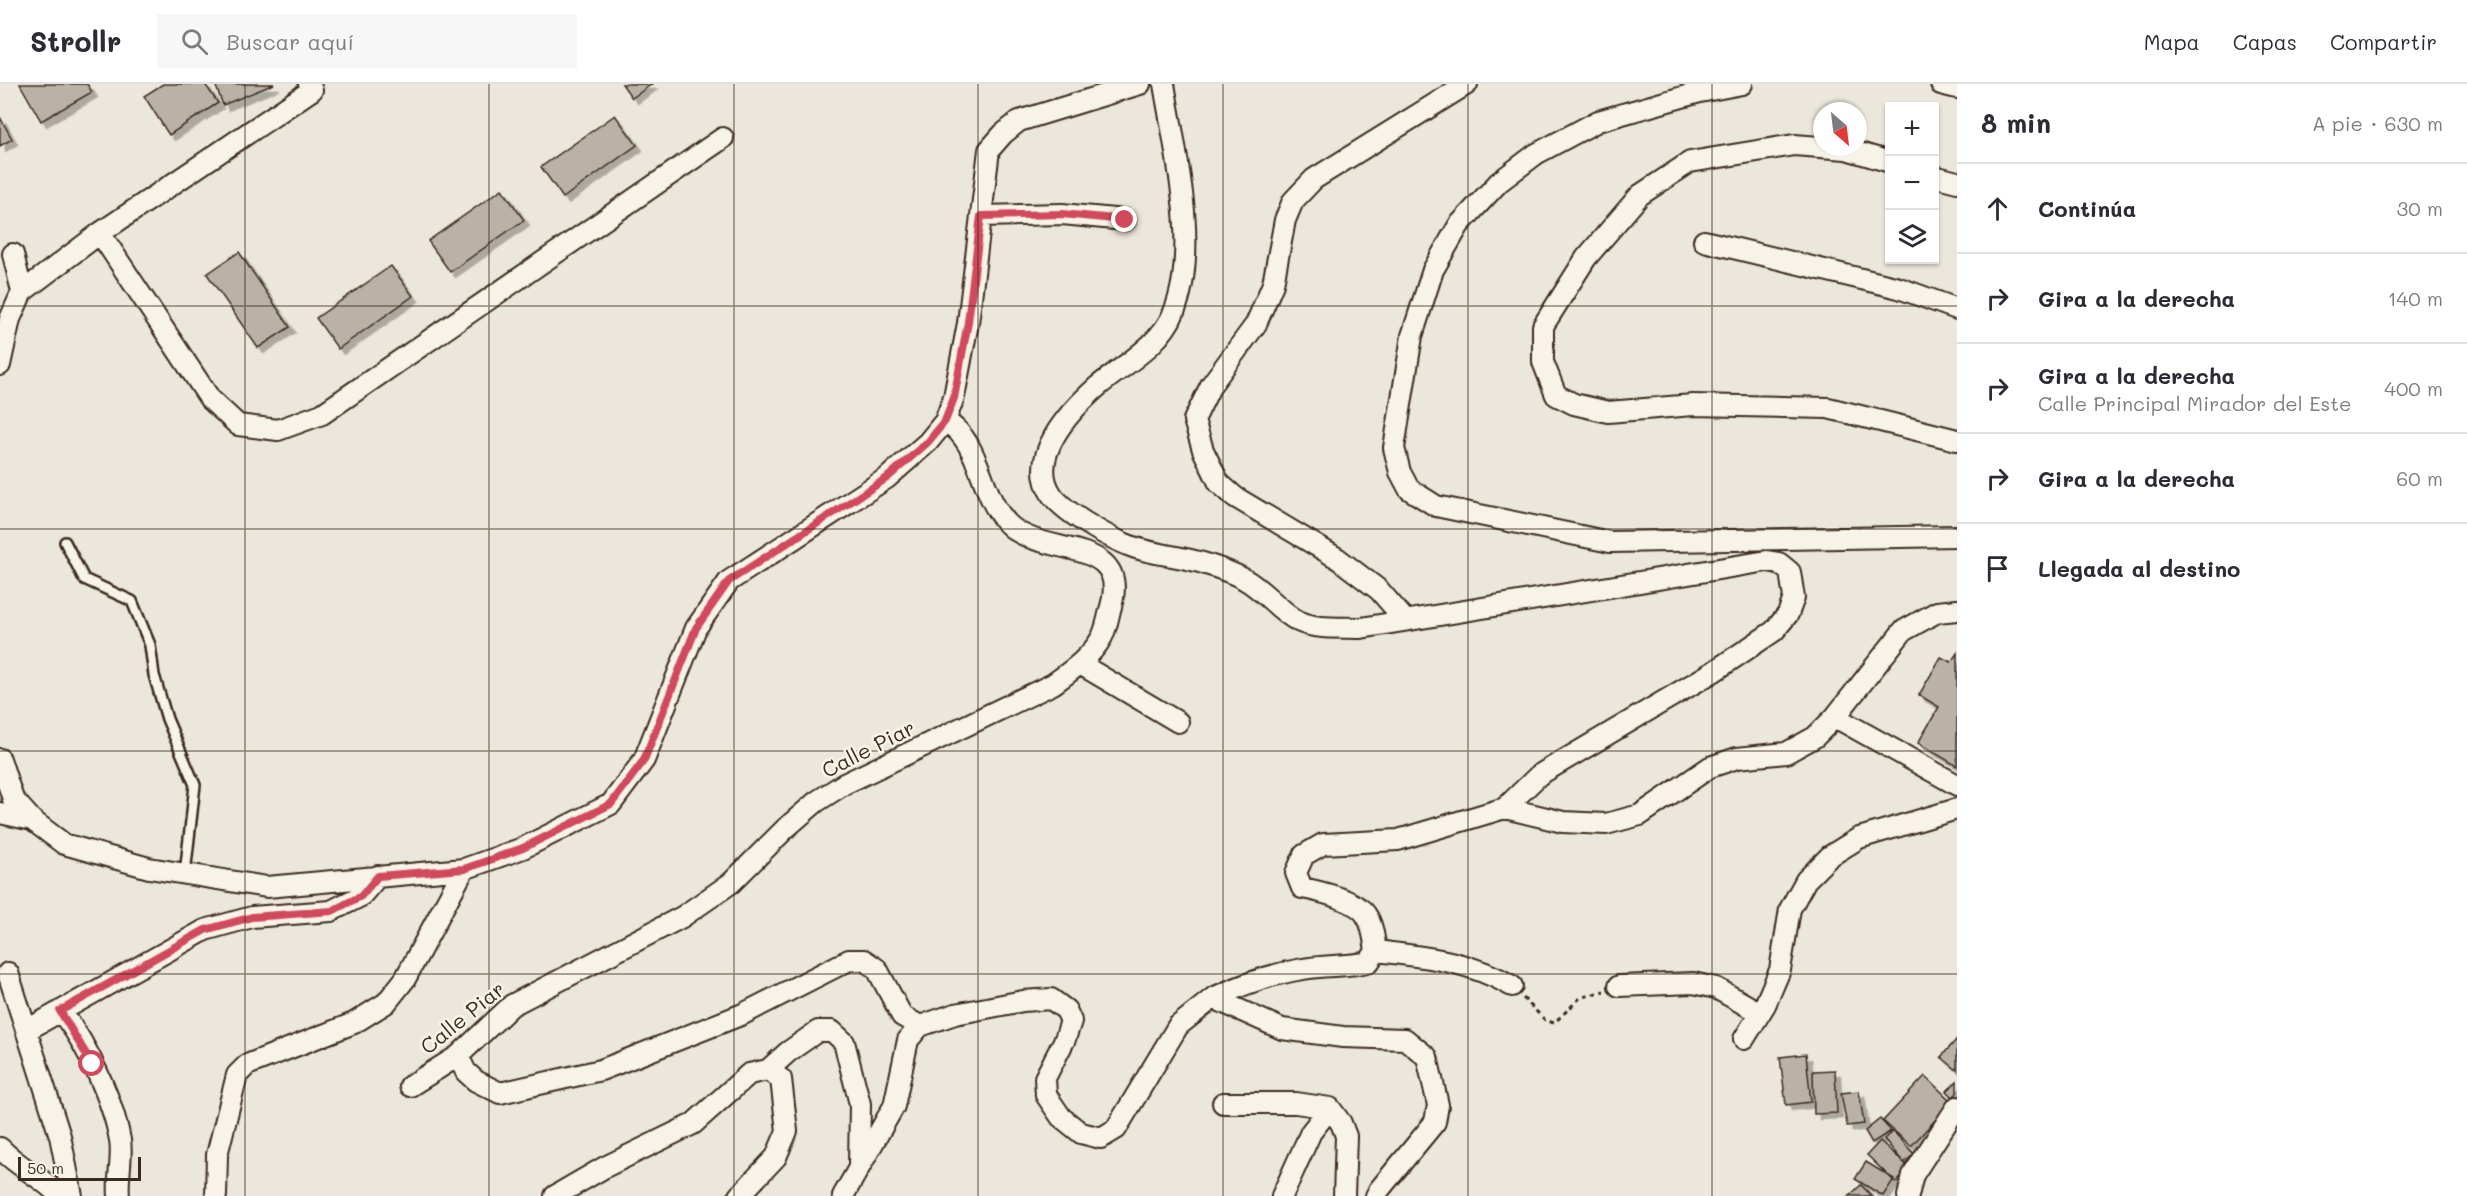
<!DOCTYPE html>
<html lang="es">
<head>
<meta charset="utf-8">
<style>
  :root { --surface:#fff; --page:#f7f7f7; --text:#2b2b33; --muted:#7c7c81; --line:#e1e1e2 }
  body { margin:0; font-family:Mali,sans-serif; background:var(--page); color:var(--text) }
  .controls { position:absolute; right:18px; top:18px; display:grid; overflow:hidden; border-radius:0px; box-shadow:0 2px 4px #0004 }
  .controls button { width:54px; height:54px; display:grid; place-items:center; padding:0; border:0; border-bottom:2px solid var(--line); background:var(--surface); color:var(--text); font:30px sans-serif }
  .compass { position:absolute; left:1813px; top:18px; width:54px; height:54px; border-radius:50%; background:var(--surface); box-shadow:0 2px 4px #0004; rotate:152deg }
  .scale { position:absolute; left:18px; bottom:15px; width:123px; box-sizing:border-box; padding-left:6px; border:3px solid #3b2a1e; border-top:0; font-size:16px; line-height:21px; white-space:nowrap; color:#3b2a1e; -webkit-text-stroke:4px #f7f3e8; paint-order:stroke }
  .stop { position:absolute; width:18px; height:18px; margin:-14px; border:4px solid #d1495b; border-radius:50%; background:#fff }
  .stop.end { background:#d1495b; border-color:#fff; box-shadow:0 2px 6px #0008 }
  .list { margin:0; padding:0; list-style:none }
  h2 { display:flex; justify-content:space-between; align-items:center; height:78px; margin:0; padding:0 24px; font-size:26px }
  h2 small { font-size:20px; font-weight:400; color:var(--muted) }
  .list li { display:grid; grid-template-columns:39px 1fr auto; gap:18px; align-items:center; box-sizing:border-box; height:90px; padding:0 24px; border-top:2px solid var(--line) }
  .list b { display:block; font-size:22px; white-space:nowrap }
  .list p { margin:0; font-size:20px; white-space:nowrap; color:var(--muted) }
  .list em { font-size:20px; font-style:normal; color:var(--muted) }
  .icon { flex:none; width:33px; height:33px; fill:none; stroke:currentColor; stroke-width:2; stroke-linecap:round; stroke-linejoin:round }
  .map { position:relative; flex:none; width:1957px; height:1112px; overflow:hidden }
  header { display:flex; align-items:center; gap:36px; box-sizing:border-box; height:84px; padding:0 30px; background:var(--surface); border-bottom:2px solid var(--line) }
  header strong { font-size:28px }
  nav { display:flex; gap:33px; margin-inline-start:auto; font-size:21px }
  .search { width:420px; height:54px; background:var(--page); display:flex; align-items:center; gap:15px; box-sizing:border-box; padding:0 21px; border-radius:0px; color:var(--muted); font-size:22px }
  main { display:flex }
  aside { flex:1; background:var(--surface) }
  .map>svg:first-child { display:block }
  .building { fill:#bab2a7; stroke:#3b2a1e; stroke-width:1.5; filter:url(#shadow) }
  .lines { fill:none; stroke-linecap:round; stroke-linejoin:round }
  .service-casing { stroke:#3b2a1e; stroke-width:14 }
  .minor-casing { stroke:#3b2a1e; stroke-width:24 }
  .path { stroke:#3b2a1e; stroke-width:3; stroke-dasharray:4.5 4.5; stroke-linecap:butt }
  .service { stroke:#f7f3e8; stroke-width:9 }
  .minor { stroke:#f7f3e8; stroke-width:20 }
  .route { stroke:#d1495b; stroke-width:8 }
  .grid { fill:none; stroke:#3b2a1e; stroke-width:1.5; stroke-opacity:0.55 }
  .labels { text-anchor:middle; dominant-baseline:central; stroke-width:5; stroke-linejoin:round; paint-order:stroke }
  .street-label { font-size:21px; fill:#3b2a1e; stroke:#f7f3e8 }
</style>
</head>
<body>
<header>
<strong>Strollr</strong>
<div class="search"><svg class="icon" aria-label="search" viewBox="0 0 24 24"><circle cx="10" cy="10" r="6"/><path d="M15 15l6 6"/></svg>Buscar aquí</div>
<nav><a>Mapa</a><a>Capas</a><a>Compartir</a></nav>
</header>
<main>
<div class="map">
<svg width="1957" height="1112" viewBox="0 0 1957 1112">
  <defs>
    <filter id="shadow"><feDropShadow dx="5.5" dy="5.5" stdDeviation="0" flood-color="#0004"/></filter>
  </defs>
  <rect width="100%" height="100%" fill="#ece7dc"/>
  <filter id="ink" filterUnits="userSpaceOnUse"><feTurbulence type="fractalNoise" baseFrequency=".0167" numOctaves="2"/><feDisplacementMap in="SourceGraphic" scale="12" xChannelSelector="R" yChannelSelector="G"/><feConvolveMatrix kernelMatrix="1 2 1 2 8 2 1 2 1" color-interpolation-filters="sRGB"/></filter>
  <g filter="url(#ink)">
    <!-- building -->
    <path class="building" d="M20,0H87L92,8L41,37Z
      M163,0H205L218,19L169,51L144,12Z
      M215,0H274L223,21Z
      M622,0H652L632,14Z
      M615,31L637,61L563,114L541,83Z
      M0,33L12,55L0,62Z
      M502,105L524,136L450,188L428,157Z
      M239,168L290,243L258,264L207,190Z
      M391,182L413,212L338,265L316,234Z
      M1957,569V682L1918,659L1939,623L1919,611L1941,573L1951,578Z
      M1957,955V986L1941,973Z
      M1806,970L1811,1018L1786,1021L1780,973Z
      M1835,986L1837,1029L1814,1030L1813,987Z
      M1925,992L1952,1018L1911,1062L1883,1037Z
      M1957,997V1009L1953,1013L1947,1007Z
      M1859,1007L1864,1040L1847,1042L1841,1009Z
      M1880,1035L1891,1047L1872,1059L1865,1047Z
      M1893,1047L1914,1070L1904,1079L1884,1055Z
      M1880,1057L1910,1084L1896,1099L1867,1071Z
      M1866,1078L1894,1095L1883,1112L1855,1095Z
      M1861,1101L1872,1112H1849Z"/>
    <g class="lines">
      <defs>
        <path id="service" d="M65,458L84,495L132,517L150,561L154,591L167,635L195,701L185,790"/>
        <path id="minor" d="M1164,0C1175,67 1200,165 1174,228C1161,261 1123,281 1097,303C1070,327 1026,373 1052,411C1064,428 1103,450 1123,459C1149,471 1179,471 1206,480C1219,484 1233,489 1244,495C1264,506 1278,526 1298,537C1316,546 1341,543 1361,544L1767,477L1779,479L1790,488L1794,514L1788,530L1774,547L1713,588L1539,691L1505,724L1563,738L1606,740L1640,731L1710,683L1737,674L1786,669L1815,653L1835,633L1903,547L1937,528L1957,526
          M1742,0L1700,8L1598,37L1536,70L1499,98L1459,141L1433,186L1412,252L1394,364L1400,388L1409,405L1436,422L1610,458L1957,452
          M1941,0L1957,4
          M1890,78L1846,65L1794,61L1690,78L1640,111L1586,174L1543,242V278L1556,311L1574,320L1608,328L1693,321L1828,324L1957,356
          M1934,92L1957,98
          M981,132L1062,130L1125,136
          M100,149L210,315L238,341L278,346L322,330L723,54
          M1704,157L1899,204L1957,225
          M13,170L22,208
          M0,281L10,235L22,208L100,149L312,6L309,0
          M1405,536L1379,506L1337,474L1235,413L1219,399L1203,366L1194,336L1211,301L1256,240L1273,200L1285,136L1293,117L1314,95L1467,0
          M1080,580L1178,638
          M1835,633L1957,701
          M0,675L13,715L32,736L64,760L149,784L267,803L464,785L523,764L611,720L644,676L696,544L729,497L887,394L928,358L945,337L954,313L968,239L989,66L1003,50L1019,37L1140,0
          M0,729L32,736
          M1376,867C1425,873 1468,876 1512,902
          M8,889L60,1052L72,1112
          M1619,902L1693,899L1716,904L1760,929
          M60,927C86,957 113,1017 120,1056C123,1074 117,1094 119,1112
          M27,946L205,846L252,833L331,827L361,812L378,792
          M1744,955L1765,921L1780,886L1790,825L1806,796L1830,772L1859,754L1957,725
          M458,972L466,988L476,997L500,1009L601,986L743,930L849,876H864L877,885L902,932L920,942
          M768,986L788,968L818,947H832L844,958L860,1020L859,1082
          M410,1002L458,972L512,921L682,833L731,799L786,744L816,718L844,700L1053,600C1071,587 1091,573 1102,553C1106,545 1108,535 1110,526C1134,450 1042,475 1008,440C979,411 982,358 945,337
          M1223,1019H1296L1330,1024
          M0,1064C18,1083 42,1093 60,1112
          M216,1112L217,1071L237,991L247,981L354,939L386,919L405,895L464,785
          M555,1112L605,1083L693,1040L749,990L768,986L781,995L787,1047L776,1073L739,1112
          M843,1112L894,1022L908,956L920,942L955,930L1023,917L1051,915L1066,926L1071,937L1065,955L1045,994L1046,1011L1061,1033L1081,1049L1101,1054L1116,1045L1178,942L1213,914
          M1282,1112L1311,1048L1330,1024L1341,1039L1346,1052L1344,1112
          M1376,1112L1379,1106L1435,1038L1438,1021L1427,973L1405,955L1343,953L1282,945L1213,914C1241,901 1271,890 1303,885C1325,881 1346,883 1369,878L1376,867C1374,855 1373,841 1366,831C1357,816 1318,807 1302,804L1296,789L1304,771L1323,760L1398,756L1505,724
          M1908,1112L1913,1091L1957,1023"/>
      </defs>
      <!-- service casing -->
      <use href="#service" class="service-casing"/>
      <!-- minor casing -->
      <use href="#minor" class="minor-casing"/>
      <!-- path -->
      <path class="path" d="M1523,914L1545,936L1554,939L1580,914L1604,907"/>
      <!-- service -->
      <use href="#service" class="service"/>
      <!-- minor -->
      <use href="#minor" class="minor"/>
    </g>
  </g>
  <g class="lines" filter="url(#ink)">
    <!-- route -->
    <path class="route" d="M92,980L60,927L205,846L252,833L332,827L361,812L378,792L464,785L523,764L611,720L644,676L696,544L729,497L887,394L928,358L945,337L954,314L968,238L981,132L1062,130L1125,136"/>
  </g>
  <!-- grid -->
  <path class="grid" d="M245,0V1112M489,0V1112M734,0V1112M978,0V1112M1223,0V1112M1468,0V1112M1712,0V1112M0,222H1957M0,445H1957M0,667H1957M0,890H1957"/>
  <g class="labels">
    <!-- street labels -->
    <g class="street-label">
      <text transform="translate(868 664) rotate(-27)">Calle Piar</text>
      <text transform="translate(462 933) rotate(-39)">Calle Piar</text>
    </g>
  </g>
</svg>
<div class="controls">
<button>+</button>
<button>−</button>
<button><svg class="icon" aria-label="layers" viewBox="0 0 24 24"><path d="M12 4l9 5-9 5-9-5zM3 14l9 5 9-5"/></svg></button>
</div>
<svg class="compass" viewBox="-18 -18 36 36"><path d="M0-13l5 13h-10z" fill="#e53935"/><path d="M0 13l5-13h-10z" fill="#7c7c81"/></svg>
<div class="scale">50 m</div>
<div class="stop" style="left:92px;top:980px"></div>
<div class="stop end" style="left:1125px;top:136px"></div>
</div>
<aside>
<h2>8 min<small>A pie · 630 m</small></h2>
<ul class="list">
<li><svg class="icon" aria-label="ahead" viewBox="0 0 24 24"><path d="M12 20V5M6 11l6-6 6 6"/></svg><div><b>Continúa</b></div><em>30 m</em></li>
<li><svg class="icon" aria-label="right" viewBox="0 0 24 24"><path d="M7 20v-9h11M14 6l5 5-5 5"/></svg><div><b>Gira a la derecha</b></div><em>140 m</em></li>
<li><svg class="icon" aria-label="right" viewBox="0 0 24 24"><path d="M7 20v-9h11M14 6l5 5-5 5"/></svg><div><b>Gira a la derecha</b><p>Calle Principal Mirador del Este</p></div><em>400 m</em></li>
<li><svg class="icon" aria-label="right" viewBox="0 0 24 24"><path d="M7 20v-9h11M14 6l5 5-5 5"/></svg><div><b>Gira a la derecha</b></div><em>60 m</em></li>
<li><svg class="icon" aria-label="arrive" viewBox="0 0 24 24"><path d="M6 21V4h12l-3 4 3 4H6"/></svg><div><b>Llegada al destino</b></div></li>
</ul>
</aside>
</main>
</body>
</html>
